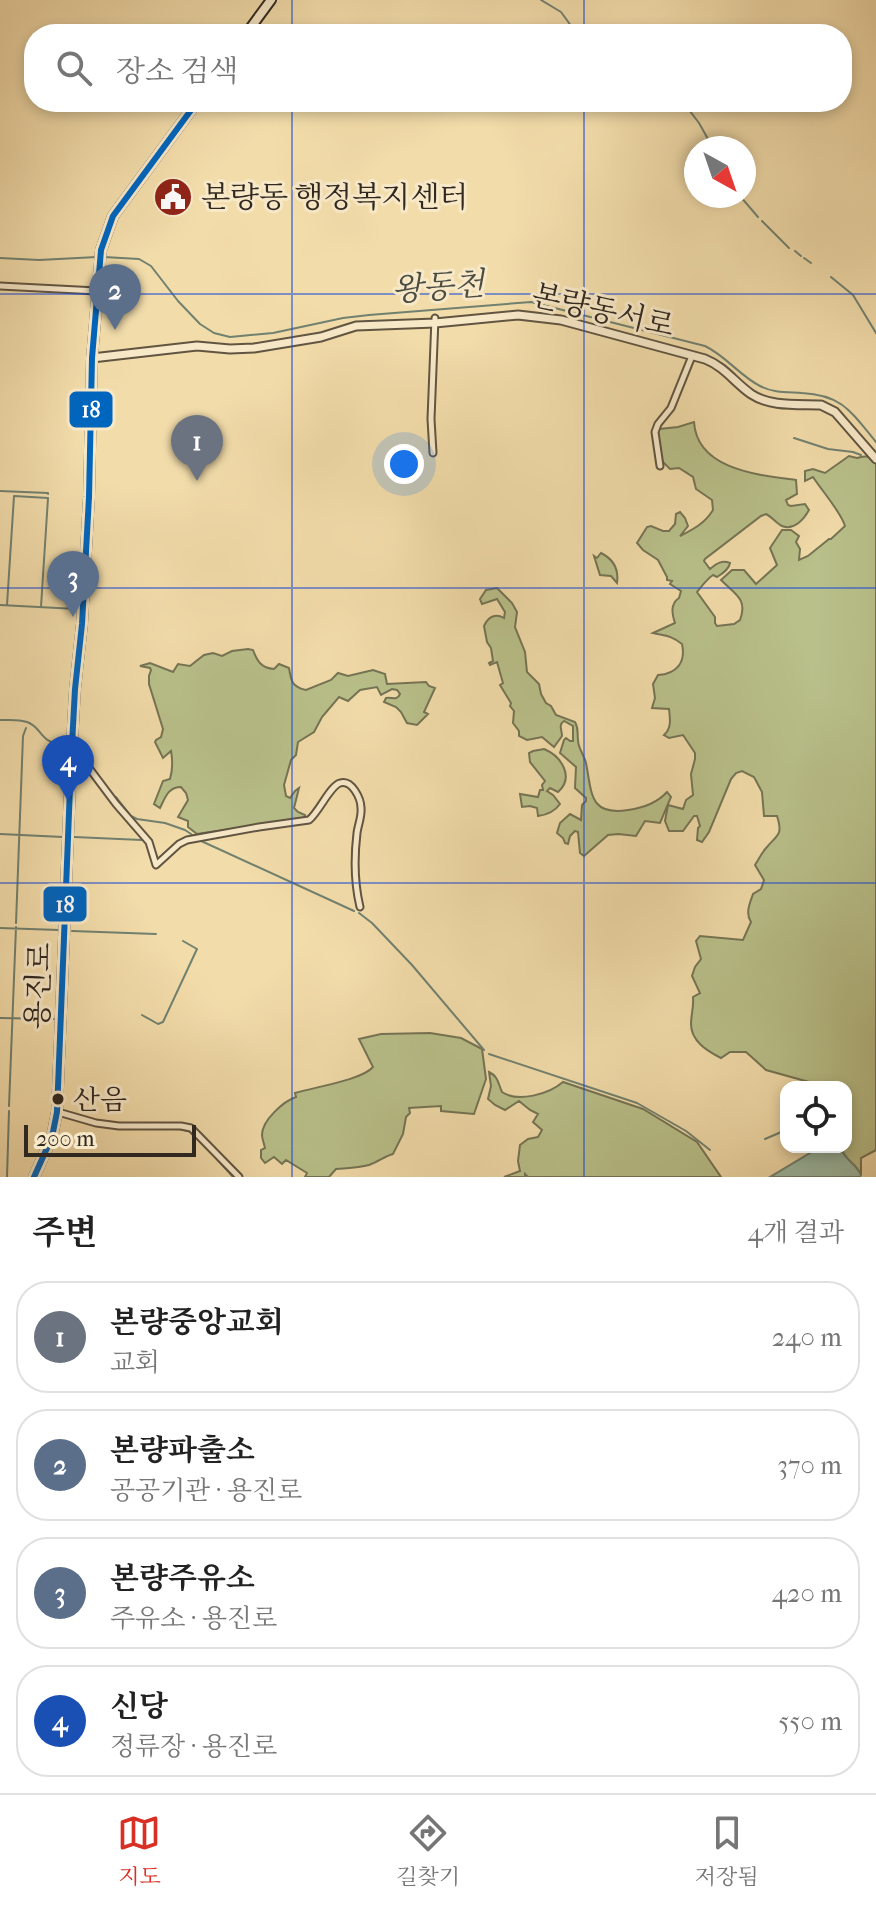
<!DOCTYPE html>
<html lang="ko">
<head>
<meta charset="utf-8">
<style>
  :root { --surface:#fff; --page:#f2f2f2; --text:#222; --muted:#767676; --line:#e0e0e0; --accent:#d93025 }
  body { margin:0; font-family:"IM FELL French Canon","Noto Serif KR",serif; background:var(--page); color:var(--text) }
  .controls { position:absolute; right:24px; bottom:24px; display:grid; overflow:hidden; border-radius:16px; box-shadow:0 4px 12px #0003 }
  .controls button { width:72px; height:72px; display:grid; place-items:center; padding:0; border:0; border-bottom:2px solid var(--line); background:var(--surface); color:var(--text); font:40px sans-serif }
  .compass { position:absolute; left:684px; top:136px; width:72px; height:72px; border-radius:50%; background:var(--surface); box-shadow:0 4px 12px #0003; rotate:140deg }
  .scale { position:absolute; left:24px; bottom:20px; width:172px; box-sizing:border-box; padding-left:8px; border:4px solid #312820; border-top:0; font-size:22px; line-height:28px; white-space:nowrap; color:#312820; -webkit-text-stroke:6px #f7e8c8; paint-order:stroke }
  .you { position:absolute; left:404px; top:464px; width:28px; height:28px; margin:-20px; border:6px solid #fff; border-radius:50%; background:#1a73e8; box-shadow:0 0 0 12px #1a73e833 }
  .badge { display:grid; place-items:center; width:52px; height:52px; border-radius:50%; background:var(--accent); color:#fff; font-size:26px; font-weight:700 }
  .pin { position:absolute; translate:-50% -66px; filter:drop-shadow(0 2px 4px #0008) }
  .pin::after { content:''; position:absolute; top:42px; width:28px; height:24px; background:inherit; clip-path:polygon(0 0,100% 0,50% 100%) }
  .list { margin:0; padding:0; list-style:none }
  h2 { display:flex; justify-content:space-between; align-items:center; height:104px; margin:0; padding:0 32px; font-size:34px }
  h2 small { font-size:26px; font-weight:400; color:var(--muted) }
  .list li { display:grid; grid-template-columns:52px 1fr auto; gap:24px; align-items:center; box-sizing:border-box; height:112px; margin:0 16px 16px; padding:0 16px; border:2px solid var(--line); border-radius:32px }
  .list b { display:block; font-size:30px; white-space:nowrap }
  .list p { margin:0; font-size:26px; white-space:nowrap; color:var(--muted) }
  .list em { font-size:26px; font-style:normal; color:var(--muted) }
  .icon { flex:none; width:44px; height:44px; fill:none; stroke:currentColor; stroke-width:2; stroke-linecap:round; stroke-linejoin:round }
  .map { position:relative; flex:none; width:876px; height:1177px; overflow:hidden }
  .search { position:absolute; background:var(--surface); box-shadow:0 4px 12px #0003; left:24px; right:24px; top:24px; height:88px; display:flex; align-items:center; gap:20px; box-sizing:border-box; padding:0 28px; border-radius:32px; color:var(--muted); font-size:30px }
  .sheet { height:616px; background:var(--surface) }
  nav { display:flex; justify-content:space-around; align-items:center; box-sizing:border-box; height:112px; border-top:2px solid var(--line); background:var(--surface); font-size:22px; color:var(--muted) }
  nav a { display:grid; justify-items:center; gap:4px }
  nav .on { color:var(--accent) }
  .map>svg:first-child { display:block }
  .green { fill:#b9c08a; stroke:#757455; stroke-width:2 }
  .water { fill:#9cbca6; stroke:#718170; stroke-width:2 }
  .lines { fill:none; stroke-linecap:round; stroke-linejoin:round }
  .stream { stroke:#718170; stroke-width:2 }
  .minor-casing { stroke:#615542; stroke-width:9 }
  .tertiary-casing { stroke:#615542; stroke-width:11 }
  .secondary-casing { stroke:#312820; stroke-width:12 }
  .minor { stroke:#f7e8c8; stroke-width:5 }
  .tertiary { stroke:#f7e8c8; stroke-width:7 }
  .secondary { stroke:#f7e8c8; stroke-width:8 }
  .bus-1-casing { stroke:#f7e8c8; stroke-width:12 }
  .bus-1 { stroke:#0065bd; stroke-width:6 }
  .grid { fill:none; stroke:#1d4ed8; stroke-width:2; stroke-opacity:0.55 }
  .bus-dot { fill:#312820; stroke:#f7e8c8; stroke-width:3 }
  .labels { text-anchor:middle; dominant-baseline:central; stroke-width:6; stroke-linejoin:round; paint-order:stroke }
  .bus-label { font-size:28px; fill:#312820; stroke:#f7e8c8; text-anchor:start }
  .poi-label { font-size:30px; fill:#312820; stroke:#f7e8c8; text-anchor:start }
  .street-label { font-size:30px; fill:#312820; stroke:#f7e8c8 }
  .water-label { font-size:32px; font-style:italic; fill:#4c4d42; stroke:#f7e8c8 }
  .line-badge { stroke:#f7e8c8; stroke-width:3 }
  .badge-label { font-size:22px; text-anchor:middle; font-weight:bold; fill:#fff }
</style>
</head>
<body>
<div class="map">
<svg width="876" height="1177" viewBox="0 0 876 1177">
  <rect width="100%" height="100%" fill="#f2dcaa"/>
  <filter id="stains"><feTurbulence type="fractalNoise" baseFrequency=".0025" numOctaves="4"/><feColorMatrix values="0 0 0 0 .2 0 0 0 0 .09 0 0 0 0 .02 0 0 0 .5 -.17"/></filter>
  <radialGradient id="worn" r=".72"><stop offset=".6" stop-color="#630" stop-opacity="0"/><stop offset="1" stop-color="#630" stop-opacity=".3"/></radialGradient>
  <!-- green -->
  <path class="green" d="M694,422C697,470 759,475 796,480L797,494L786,500L788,505L791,506L805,504L809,510C804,519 794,531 782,526C776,523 772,517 766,514L761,516L705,559L704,561L710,569C717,563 722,560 730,563C729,569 722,574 717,577L713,575C707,579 701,587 697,592L715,617V623L717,626L734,624L740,620C748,599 735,594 721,580L732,570H744L756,584L777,565L770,548L782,530H791L799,536L796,542L800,549L799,560L808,556L829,539H831L845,526C841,512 822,491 813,477L805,481V471L813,469L825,473L849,456L857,458C865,455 869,456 876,462V1150L861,1158V1175C855,1162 847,1163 840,1147H846V1087H827L766,1070L746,1052H730L721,1058C707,1051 691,1041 691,1024C691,1015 694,1006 693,997L700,993L692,976L695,967L701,959L696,941L700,936L743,940L751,922C745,913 750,903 753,894L761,889L764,880L755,865C759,859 762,852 767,847C778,834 783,835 777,816H764L762,792L754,777L742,771L736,773L731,779L709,832L702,842L697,840L698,828L700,826L697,816H694L683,831H669L665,821L668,805L683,809L686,800L693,795L691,774L695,759V753L683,735L669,738L664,735C672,728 670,718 669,709L652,708L655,698L653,684L658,675C677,674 686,662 682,644C670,635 666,636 653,633L675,623C672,614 670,604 679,598L681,591L670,584L672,581L667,580V577L658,560L643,550L637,543L647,527L651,526L663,531H669L675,524L676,514L680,512L685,518L688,526L680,536C694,529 705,523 713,510L712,500L696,489L693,477L679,468L670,469L661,460L657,432L659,429L678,427Z
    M601,553C613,559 619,569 617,583L611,576L600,575L594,556L597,558Z
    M497,588L512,603L517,612L515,627L525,652L527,672L539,684L541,694L546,703L551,706L556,715L575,722C579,729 577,732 578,740C578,748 584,755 586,763C592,793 589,816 628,810C643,808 657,803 667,792L671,797L660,823L645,821L636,836L618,834L608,835L584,856L580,853L578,832L575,831L570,836L568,844L565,843L563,838L557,833L560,823L570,814L581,820L582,805L586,801V798L575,788L576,767L560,753L564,740L566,738L570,741H573V726L564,721C558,725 562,730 562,736L554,747L542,737L527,740L519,736V731L513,723L514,711L510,706L511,703L500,685L503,683L497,662L490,665L489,663L493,661L491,648L487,642L484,626C488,617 495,613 504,618L505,612L497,599L482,604L480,599L486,590Z
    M248,649L253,650C257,661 261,668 274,669L279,664L289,668C291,681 292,687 306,690L331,680L338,673L348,676L373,670L385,674L387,684L426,682L429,686L435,688L424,712L428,714L417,725L407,723L401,712L396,707L384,702L386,698C392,697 397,701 400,694L397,690L392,689L381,695L377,687L360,690L348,701L339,697L322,717L314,732L298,742L296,755L291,760L284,785L286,796L290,798L295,791L299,788L294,808L298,812L305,815L304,818L197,834L188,827V821L178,817L188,800L186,793L181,787C168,787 165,798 160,808L154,804L163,781L170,779C173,769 173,762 171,751L163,758L155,742L156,740L161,737L163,729L149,684V676L151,670L150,668L140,666L150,663L173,672L178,664L190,666L204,655L213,653L222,656L232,651Z
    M544,749C561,756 575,777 558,792L550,788L547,791L553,795L560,804C555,811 546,815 538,816L537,808L530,806L522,807L520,794L538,797L540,790H543L542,785L545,781L530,762L529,753L533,751Z
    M430,1033L461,1038L482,1049L486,1079L474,1114L441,1111V1106L409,1108L410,1113L406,1117L403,1134L393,1154C385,1156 378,1162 369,1165C358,1168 348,1168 336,1169L329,1177H305L307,1173L286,1160L282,1164L274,1157L265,1163L261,1158V1150L265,1148C264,1143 262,1139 262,1135C262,1120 284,1101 296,1097L295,1093C315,1087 362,1080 373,1067L359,1039L381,1034Z
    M489,1072C498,1076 498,1083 502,1092C518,1103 549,1094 563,1082L643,1109L697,1142L721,1177H528L525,1174V1177H504L520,1171L518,1161L520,1145L528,1139L538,1137L542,1130L533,1122L538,1114L530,1110L519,1101L505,1110L495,1105L488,1099L491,1086Z"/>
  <!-- water -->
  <path class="water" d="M820,1147H840C847,1163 855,1162 861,1175L860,1177H770Z"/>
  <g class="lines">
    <!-- stream -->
    <path class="stream" d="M541,0L561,12L577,34
      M683,102L699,123L713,148
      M740,196L758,217
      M762,221L789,248
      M795,251L801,256
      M104,257L139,259L151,266L178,301L200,324L214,333L230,337L273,333L343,318L369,315L531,302L705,346C726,356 740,376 760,386C773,393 788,392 802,393C843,395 852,413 876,442
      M0,258L39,260L97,257
      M804,258L811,263
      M831,277L853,295L876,333
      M794,438L828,449L853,452L861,455
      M0,491L48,493V494
      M0,605L77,609
      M7,605L14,496L48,498L41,607
      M0,720C8,720 19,719 27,722C44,728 38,744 67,745
      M116,797L131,816L137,819L165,823L185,830L194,836
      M0,834L63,837
      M74,837L142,840
      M199,840L354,911
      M359,913L372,923L412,965L484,1050
      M16,923L23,736L26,728
      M0,928L59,930
      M72,931L156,934
      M142,1015L158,1024L163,1022L197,949L183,941
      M0,1018L54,1019
      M489,1054L637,1103L686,1131L710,1150
      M9,1106L16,927
      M175,1128L192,1132
      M135,1129H163
      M765,1139L786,1130
      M207,1148L233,1177
      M7,1177L9,1111"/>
    <defs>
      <path id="minor" d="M0,286L97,291
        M433,453L431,419L435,318
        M660,466L655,432L658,424L671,408L692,356
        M72,750L83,760L116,804L149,842L156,865L179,844L187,840L259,827L309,820C319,812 330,786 340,783C352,779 361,799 361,808C362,816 358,825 357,833C354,858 354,882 360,907
        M58,1112L96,1123L119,1126H181L191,1128L239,1177"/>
      <path id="tertiary" d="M92,358L197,346L230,349L254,348L321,337L356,326L435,323L518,315L561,320L705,359C725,367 734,382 751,394C770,407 798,404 821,405L835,412L876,459"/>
      <path id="secondary" d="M246,34L271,0
        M34,1177L52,1137L57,1112L71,763L75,689L82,624L89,497L92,358L101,250L113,216L197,102"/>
    </defs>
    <!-- minor casing -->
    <use href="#minor" class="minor-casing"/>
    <!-- tertiary casing -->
    <use href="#tertiary" class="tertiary-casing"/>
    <!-- secondary casing -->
    <use href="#secondary" class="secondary-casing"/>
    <!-- minor -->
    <use href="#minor" class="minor"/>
    <!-- tertiary -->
    <use href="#tertiary" class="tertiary"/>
    <!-- secondary -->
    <use href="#secondary" class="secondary"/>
    <defs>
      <path id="bus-1" d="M34,1177L52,1137L57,1112L71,763L75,689L82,624L89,497L92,358L101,250L113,216L197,102"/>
    </defs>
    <!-- bus-1 casing -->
    <use href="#bus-1" class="bus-1-casing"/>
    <!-- bus-1 -->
    <use href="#bus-1" class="bus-1"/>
  </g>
  <!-- grid -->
  <path class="grid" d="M292,0V34M584,0V34M292,102V1177M584,102V1177M0,294H876M0,588H876M0,883H876"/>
  <!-- icons -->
  <defs>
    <symbol id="civic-disc" viewBox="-11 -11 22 22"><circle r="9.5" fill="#8f2418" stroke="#f7e8c8"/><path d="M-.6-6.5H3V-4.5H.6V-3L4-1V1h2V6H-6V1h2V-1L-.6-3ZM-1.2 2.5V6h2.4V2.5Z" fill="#fff"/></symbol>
  </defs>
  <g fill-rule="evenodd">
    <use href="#civic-disc" x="151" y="175" width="44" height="44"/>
  </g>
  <!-- markers -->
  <circle class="bus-dot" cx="58" cy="1099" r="7"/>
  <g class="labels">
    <!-- bus labels -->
    <g class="bus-label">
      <text x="73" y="1099">산음</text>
    </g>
    <!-- poi labels -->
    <g class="poi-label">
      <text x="201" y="197">본량동 행정복지센터</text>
    </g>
    <!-- street labels -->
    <g class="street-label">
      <text transform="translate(603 311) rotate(13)">본량동서로</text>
      <text transform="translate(39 986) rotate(-88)">용진로</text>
    </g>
    <!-- water labels -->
    <g class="water-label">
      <text transform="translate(438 287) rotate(-4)">왕동천</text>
    </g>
  </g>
  <g class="line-badge">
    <rect x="68" y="390" width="46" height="39" rx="8" fill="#0065bd"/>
    <rect x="42" y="885" width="46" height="38" rx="8" fill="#0065bd"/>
  </g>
  <g class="badge-label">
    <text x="91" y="417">18</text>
    <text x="65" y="912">18</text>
  </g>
  <rect width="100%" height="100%" filter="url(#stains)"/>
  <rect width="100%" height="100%" fill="url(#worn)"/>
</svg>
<div class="controls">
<button><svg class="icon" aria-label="locate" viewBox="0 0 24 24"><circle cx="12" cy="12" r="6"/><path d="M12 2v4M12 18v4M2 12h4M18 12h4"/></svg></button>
</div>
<svg class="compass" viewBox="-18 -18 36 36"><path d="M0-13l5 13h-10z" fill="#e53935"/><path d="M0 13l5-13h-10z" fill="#767676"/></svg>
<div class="scale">200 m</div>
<div class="you"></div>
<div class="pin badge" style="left:197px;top:481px;background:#6b7280">1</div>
<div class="pin badge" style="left:115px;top:330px;background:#5c6f8a">2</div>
<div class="pin badge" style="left:73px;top:617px;background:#5c6f8a">3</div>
<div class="pin badge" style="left:68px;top:801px;background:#1a4fb4">4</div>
<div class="search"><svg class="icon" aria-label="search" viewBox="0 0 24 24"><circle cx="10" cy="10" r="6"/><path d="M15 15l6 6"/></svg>장소 검색</div>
</div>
<section class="sheet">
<h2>주변<small>4개 결과</small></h2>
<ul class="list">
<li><span class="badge" style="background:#6b7280">1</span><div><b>본량중앙교회</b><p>교회</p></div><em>240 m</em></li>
<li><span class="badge" style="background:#5c6f8a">2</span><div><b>본량파출소</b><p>공공기관 · 용진로</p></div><em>370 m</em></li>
<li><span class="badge" style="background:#5c6f8a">3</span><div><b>본량주유소</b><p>주유소 · 용진로</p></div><em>420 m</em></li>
<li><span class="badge" style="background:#1a4fb4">4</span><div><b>신당</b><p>정류장 · 용진로</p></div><em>550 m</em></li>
</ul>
</section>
<nav>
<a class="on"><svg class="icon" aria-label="map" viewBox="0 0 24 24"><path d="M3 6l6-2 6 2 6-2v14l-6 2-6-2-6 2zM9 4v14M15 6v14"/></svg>지도</a>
<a><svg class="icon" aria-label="directions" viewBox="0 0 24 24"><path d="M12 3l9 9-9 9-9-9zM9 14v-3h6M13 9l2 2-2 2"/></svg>길찾기</a>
<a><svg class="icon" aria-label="saved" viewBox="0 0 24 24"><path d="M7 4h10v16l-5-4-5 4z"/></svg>저장됨</a>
</nav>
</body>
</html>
